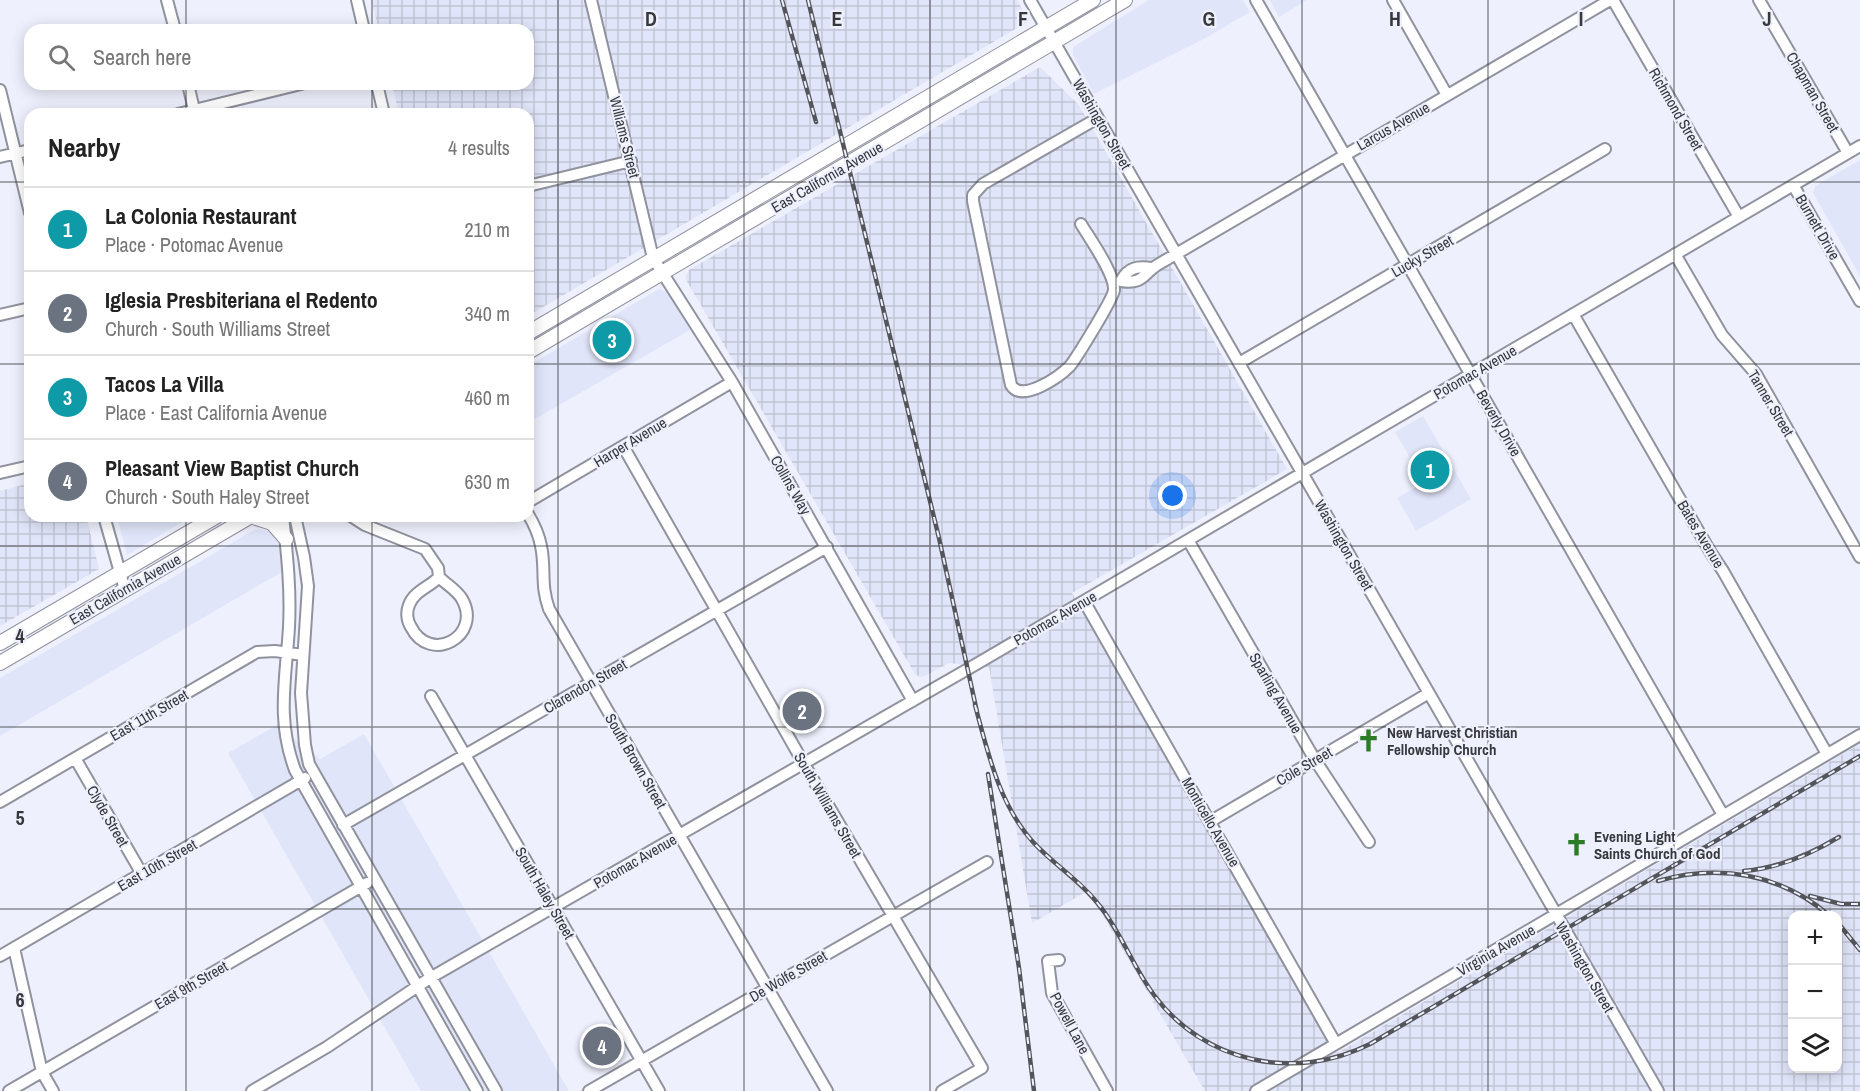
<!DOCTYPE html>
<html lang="en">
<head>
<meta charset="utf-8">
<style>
  :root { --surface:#fff; --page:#f2f2f2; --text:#222; --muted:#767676; --line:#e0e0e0; --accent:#d93025 }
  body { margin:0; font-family:"Archivo Narrow",sans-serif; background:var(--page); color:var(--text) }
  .controls { position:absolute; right:18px; bottom:18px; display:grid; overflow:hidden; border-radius:12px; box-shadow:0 3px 15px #0003 }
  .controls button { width:54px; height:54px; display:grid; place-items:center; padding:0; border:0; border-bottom:2px solid var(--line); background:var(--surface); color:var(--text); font:30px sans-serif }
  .you { position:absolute; left:1173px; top:496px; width:21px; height:21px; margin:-15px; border:4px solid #fff; border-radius:50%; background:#1a73e8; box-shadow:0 0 0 9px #1a73e833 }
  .badge { display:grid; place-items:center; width:39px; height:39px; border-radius:50%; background:var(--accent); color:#fff; font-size:20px; font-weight:700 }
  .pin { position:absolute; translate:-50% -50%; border:3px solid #fff; box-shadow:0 2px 6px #0006 }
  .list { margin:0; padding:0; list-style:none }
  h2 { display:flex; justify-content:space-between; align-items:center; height:78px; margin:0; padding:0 24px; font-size:26px }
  h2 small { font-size:20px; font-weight:400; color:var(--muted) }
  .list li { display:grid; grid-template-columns:39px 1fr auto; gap:18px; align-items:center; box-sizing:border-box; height:84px; padding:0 24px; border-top:2px solid var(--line) }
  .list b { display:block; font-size:22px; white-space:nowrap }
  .list p { margin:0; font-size:20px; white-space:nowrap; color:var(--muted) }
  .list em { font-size:20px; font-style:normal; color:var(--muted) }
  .icon { flex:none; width:33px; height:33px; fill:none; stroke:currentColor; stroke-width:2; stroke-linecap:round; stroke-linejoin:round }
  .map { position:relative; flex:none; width:1860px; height:1091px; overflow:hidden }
  .search { position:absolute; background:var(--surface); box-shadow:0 3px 15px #0003; left:24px; top:24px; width:510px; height:66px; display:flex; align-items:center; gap:15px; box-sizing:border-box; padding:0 21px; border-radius:18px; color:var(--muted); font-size:22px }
  .panel { position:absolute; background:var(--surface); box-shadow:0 3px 15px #0003; left:24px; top:108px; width:510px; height:414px; border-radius:18px }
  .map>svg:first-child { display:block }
  .built { fill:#e1e5f9 }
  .industrial { fill:url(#industrial-grid); fill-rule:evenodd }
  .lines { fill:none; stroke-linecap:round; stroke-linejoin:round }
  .minor-casing { stroke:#90929e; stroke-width:14 }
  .major-casing { stroke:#90929e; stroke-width:16 }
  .minor { stroke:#fff; stroke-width:10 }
  .major { stroke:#fff; stroke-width:14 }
  .rail-casing { stroke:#53555a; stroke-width:4.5 }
  .rail { stroke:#eef1fd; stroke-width:2; stroke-dasharray:7; stroke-linecap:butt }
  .grid { fill:none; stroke:#37383c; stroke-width:1.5; stroke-opacity:0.55 }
  .labels { text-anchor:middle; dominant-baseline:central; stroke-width:4.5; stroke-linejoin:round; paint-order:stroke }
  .street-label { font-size:15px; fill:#37383c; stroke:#eef1fd }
  .poi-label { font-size:15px; font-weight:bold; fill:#37383c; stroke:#eef1fd; text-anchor:start }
  .grid-label { font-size:20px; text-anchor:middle; font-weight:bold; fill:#37383c; stroke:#eef1fd; stroke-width:4.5; stroke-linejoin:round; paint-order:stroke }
</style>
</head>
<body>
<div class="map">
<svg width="1860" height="1091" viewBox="0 0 1860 1091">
  <defs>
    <pattern id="industrial-grid" width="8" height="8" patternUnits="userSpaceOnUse" patternTransform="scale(1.5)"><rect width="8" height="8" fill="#e1e5f9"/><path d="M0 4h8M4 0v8" fill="none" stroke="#c2c5d6"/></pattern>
  </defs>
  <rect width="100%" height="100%" fill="#eef1fd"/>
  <!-- built -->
  <path class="built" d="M1149,0H1243L1250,12L1204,39L1094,94L1073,55V47Z
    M1270,0H1307L1279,17Z
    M1860,160V276L1813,193L1815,186Z
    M659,289L667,292L690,330L528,423V366Z
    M1423,416L1471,499L1416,531L1397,498L1424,482L1395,432Z
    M117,516H192L127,555Z
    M260,529L273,533L278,540L282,572L0,736V678L254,530Z
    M277,725L320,759L364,734L569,1091H421L228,753Z"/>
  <!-- industrial -->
  <path class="industrial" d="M371,0H1017L1029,21L528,316V114H399L392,84H528V30H379Z
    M1040,67L1079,105L1287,469L1072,593L1337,1053L1860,744V1091H1205L1102,914L1086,892L1032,923L989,667L949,663L925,676L920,677L915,674L685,278L689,270ZM1792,916H1838V1068H1792Z
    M30,483V516H86L99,569L0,626V491Z"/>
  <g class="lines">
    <defs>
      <path id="minor" d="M167,0L175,30
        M357,0L364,30
        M591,0L653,258L732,382L913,701
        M1030,0L1658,1091
        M1256,0L1723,815
        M1393,0L1447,95
        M1613,0L1739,217
        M1759,0L1848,153
        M188,84L195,114
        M377,84L384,114
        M0,90L30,213
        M178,114L301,84
        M0,157L30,150
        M1793,185L1860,301
        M528,186L631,161
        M1081,224C1090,239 1115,274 1114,290C1113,299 1077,357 1070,366C1059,377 1022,403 1011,385L973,201V195L983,184L1098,118
        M1675,254L1722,335L1756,374L1860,557
        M1152,268C1138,266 1128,267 1121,281C1144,285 1143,273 1159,264L1610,0
        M1573,314L1711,553L1723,571L1827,754
        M0,315L30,308
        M1239,363L1605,149
        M623,446L804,764L982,1068L942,1091
        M0,473L30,466
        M528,502L732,382
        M528,514C534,524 539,535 541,546C546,569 540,584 549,609L827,1091
        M104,516L125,590
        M283,516C287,554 291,590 289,627C286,679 276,719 295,770L477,1091
        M295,516L304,557L308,586L301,693L305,745L309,764L496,1091
        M351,516L365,525L425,549L438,568L439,577
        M1188,540L1315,760L1369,842
        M439,577C447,585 457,590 462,599C483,636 430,665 411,627C407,621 406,612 409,605C414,591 430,587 439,577Z
        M1084,601L1336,1044
        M431,696L659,1091
        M75,758L142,874
        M0,802L257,652L275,651L303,655
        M1211,821L1429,693
        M343,825L827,547
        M14,948L42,1072L53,1091
        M0,956L305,778
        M1059,960L1048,961L1052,993L1107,1091
        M9,1091L367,883
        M252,1091L327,1047L430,978L968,669L1860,146
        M589,1091L987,862
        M1256,1091L1860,735"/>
      <path id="major" d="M528,333L1093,0
        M528,352L1125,0
        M250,516L272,523L286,539
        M0,643L217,516
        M0,663L251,516"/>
    </defs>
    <!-- minor casing -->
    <use href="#minor" class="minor-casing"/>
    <!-- major casing -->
    <use href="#major" class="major-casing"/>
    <!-- minor -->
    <use href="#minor" class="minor"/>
    <!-- major -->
    <use href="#major" class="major"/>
    <defs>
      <path id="rail" d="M782,0L816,122
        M808,0L939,538L977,712
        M975,705C988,753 999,804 1033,842C1054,865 1080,880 1099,905C1121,932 1133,967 1154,995C1204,1063 1295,1082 1370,1044L1860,756
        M988,774L1019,968L1034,1091
        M1744,871C1779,868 1809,855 1839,837
        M1658,881C1719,863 1781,874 1830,916
        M1810,896L1841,904H1860
        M1838,923L1860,950"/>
    </defs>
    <!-- rail casing -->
    <use href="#rail" class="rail-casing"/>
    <!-- rail -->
    <use href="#rail" class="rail"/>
  </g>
  <!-- grid -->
  <path class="grid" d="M186,0V30M372,0V30M558,0V1091M744,0V1091M930,0V1091M1116,0V1091M1302,0V1091M1488,0V1091M1674,0V1091M186,84V114M372,84V114M0,182H30M528,182H1860M0,364H30M528,364H1860M186,516V1091M372,516V1091M0,546H1860M0,727H1860M0,909H1860"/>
  <!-- icons -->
  <defs>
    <symbol id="church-bare" viewBox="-9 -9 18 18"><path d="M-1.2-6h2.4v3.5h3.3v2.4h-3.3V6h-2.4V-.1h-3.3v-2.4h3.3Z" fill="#2c7b25" stroke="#eef1fd" stroke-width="2.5" paint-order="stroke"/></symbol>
  </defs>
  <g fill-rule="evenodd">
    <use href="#church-bare" x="1352" y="724" width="33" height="33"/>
    <use href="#church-bare" x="1560" y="828" width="33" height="33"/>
  </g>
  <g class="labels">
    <!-- street labels -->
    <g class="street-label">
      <text transform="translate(1813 92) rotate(60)">Chapman Street</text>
      <text transform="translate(1676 109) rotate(60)">Richmond Street</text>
      <text transform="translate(1102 124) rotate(60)">Washington Street</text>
      <text transform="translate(1393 126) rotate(-30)">Larcus Avenue</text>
      <text transform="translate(625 137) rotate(76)">Williams Street</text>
      <text transform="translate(827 177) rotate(-30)">East California Avenue</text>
      <text transform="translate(1818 227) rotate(60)">Burnett Drive</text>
      <text transform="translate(1422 256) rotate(-30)">Lucky Street</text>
      <text transform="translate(1475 372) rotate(-30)">Potomac Avenue</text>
      <text transform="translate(1771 403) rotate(59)">Tanner Street</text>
      <text transform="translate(1499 423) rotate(60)">Beverly Drive</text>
      <text transform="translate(630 442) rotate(-31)">Harper Avenue</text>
      <text transform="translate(791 485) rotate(60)">Collins Way</text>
      <text transform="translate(1701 534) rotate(59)">Bates Avenue</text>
      <text transform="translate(1344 545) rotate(60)">Washington Street</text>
      <text transform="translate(125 589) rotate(-30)">East California Avenue</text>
      <text transform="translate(1055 618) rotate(-30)">Potomac Avenue</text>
      <text transform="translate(585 686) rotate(-30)">Clarendon Street</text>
      <text transform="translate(1276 693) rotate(60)">Sparling Avenue</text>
      <text transform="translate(149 715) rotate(-30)">East 11th Street</text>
      <text transform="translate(636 761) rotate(60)">South Brown Street</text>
      <text transform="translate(1304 766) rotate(-30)">Cole Street</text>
      <text transform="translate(828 805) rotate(60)">South Williams Street</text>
      <text transform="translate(108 816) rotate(60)">Clyde Street</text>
      <text transform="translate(1211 822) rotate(60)">Monticello Avenue</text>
      <text transform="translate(635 861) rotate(-30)">Potomac Avenue</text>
      <text transform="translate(157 865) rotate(-30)">East 10th Street</text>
      <text transform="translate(545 893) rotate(60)">South Haley Street</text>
      <text transform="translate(1496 950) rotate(-30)">Virginia Avenue</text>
      <text transform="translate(1585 967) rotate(60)">Washington Street</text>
      <text transform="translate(788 976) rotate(-30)">De Wolfe Street</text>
      <text transform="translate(191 985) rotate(-30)">East 9th Street</text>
      <text transform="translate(1070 1023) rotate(62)">Powell Lane</text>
    </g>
    <!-- poi labels -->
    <g class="poi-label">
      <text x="1387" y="732">New Harvest Christian<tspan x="1387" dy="17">Fellowship Church</tspan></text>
      <text x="1594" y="836">Evening Light<tspan x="1594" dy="17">Saints Church of God</tspan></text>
    </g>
  </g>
  <g class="grid-label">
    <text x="651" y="26">D</text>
    <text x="837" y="26">E</text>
    <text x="1023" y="26">F</text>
    <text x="1209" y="26">G</text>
    <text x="1395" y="26">H</text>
    <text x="1581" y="26">I</text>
    <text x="1767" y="26">J</text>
    <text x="20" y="643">4</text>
    <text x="20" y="825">5</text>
    <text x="20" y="1007">6</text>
  </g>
</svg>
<div class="controls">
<button>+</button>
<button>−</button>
<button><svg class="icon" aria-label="layers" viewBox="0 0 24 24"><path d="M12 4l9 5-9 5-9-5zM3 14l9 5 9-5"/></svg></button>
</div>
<div class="you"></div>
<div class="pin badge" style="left:1430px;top:470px;background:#0f9aa8">1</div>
<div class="pin badge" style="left:802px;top:711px;background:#6b7280">2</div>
<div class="pin badge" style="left:612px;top:340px;background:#0f9aa8">3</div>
<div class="pin badge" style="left:602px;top:1046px;background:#6b7280">4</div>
<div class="search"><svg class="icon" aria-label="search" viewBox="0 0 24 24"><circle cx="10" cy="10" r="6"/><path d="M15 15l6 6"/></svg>Search here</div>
<section class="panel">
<h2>Nearby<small>4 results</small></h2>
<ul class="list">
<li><span class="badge" style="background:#0f9aa8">1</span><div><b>La Colonia Restaurant</b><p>Place · Potomac Avenue</p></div><em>210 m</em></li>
<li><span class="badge" style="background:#6b7280">2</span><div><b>Iglesia Presbiteriana el Redento</b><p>Church · South Williams Street</p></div><em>340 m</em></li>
<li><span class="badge" style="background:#0f9aa8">3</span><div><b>Tacos La Villa</b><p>Place · East California Avenue</p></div><em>460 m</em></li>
<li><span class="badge" style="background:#6b7280">4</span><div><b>Pleasant View Baptist Church</b><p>Church · South Haley Street</p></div><em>630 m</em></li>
</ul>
</section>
</div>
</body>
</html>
